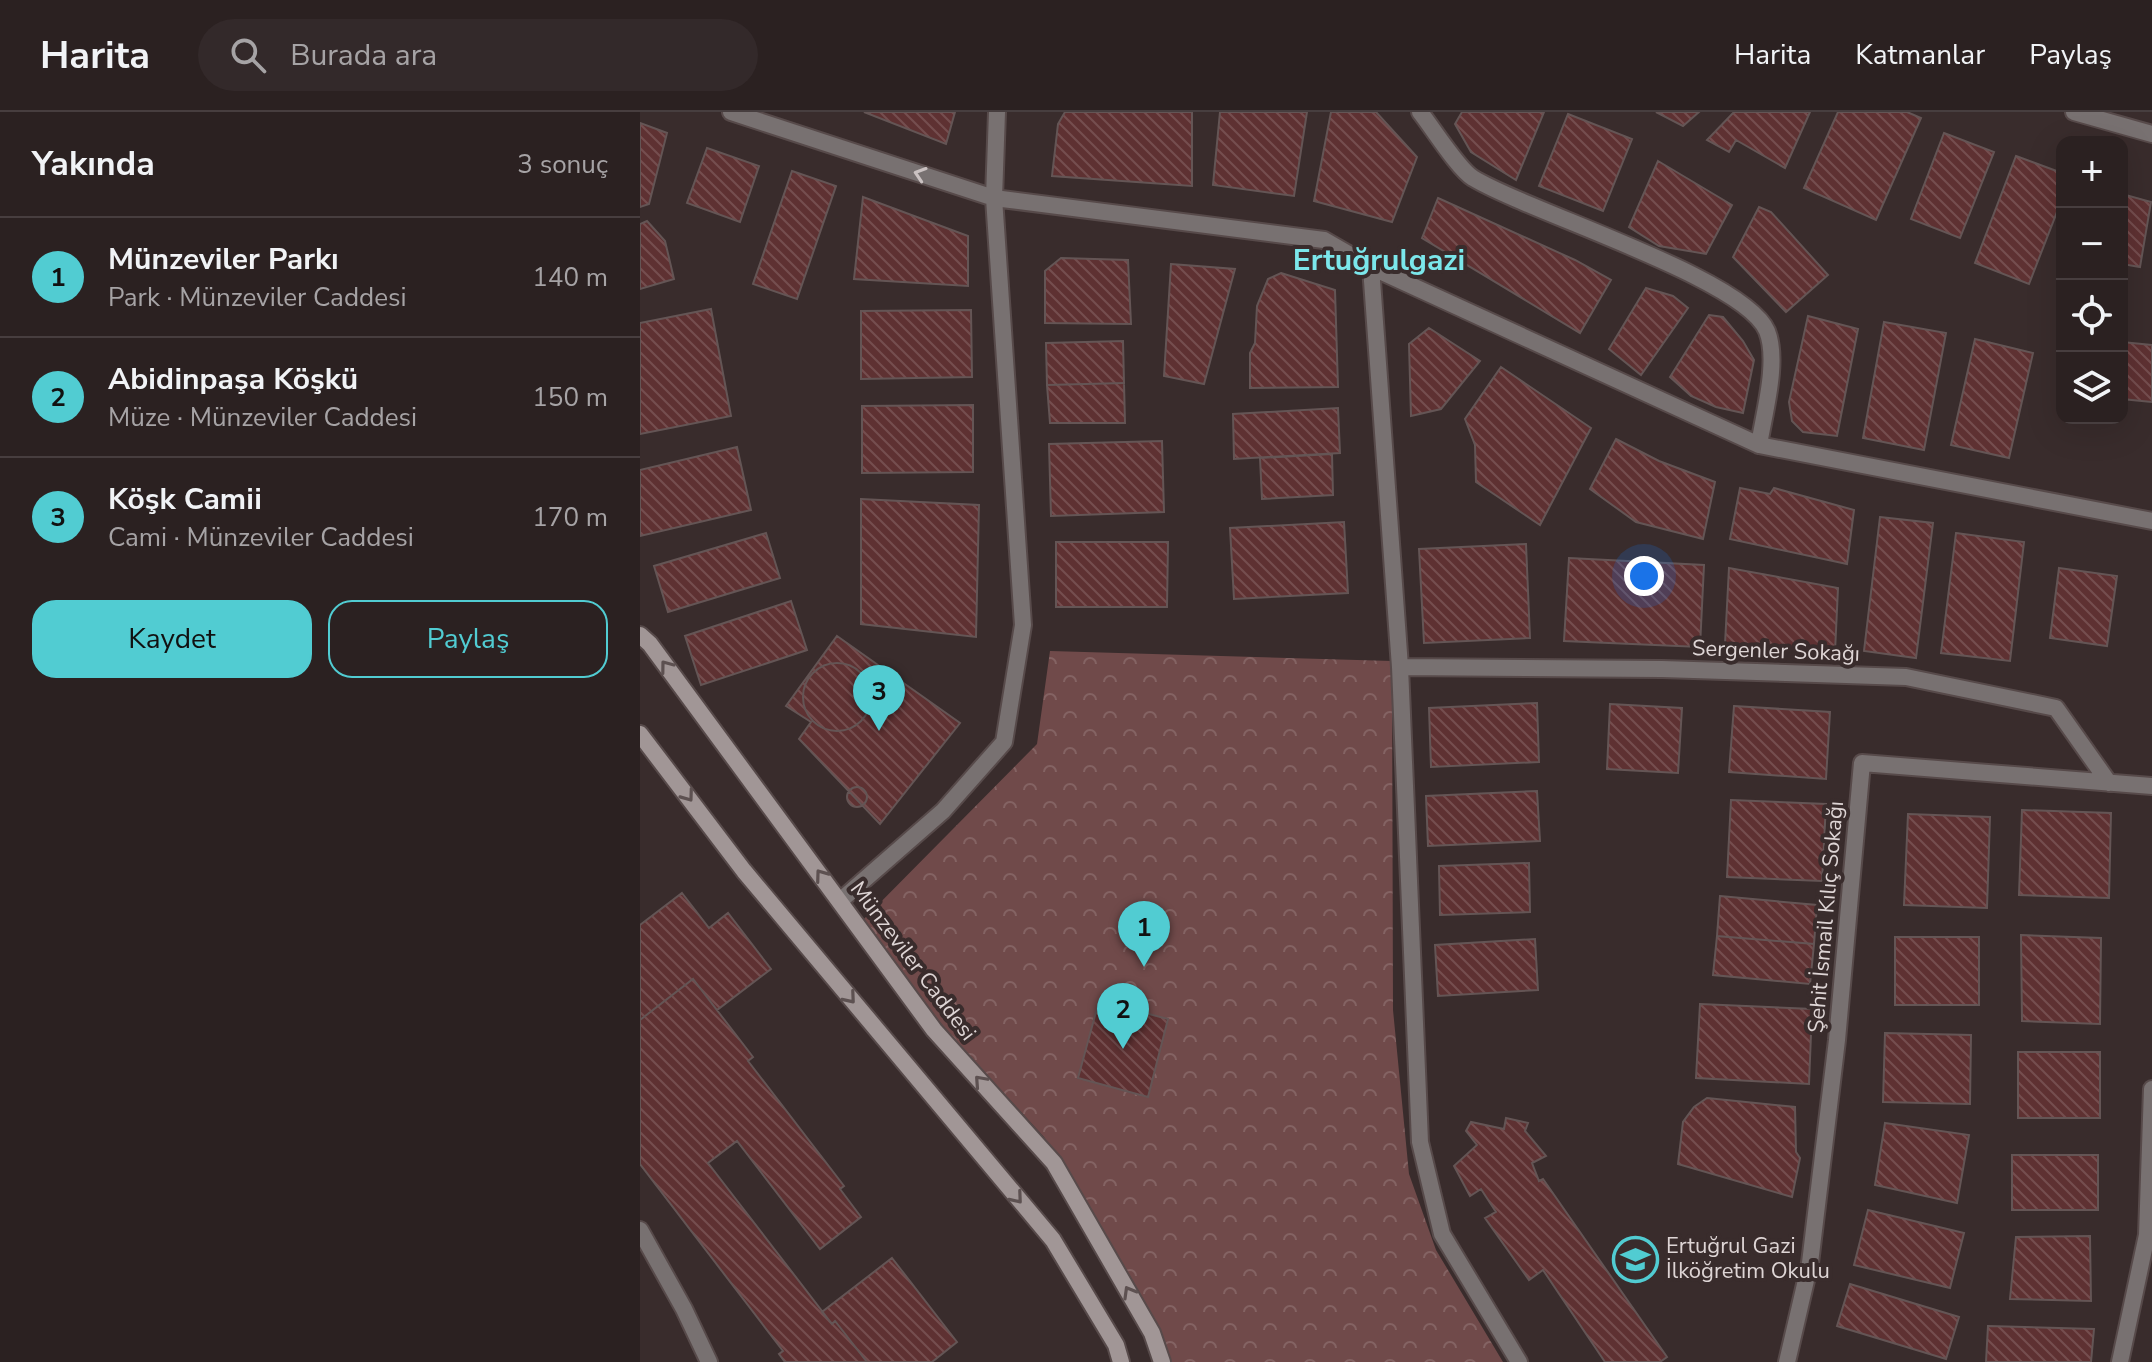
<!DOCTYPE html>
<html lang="tr">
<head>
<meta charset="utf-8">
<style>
  :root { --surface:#2b2121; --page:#33292a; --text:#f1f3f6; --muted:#a6a3a5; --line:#473e3f; --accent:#51ccd2 }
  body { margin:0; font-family:"Nunito Sans",sans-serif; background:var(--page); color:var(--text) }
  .controls { position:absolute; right:24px; top:24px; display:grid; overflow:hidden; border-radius:16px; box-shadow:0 8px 32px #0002 }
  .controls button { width:72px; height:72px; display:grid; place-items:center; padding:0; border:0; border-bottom:2px solid var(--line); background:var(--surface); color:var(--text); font:40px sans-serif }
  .you { position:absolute; left:1004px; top:464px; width:28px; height:28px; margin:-20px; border:6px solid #fff; border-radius:50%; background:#1a73e8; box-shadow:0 0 0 12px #1a73e833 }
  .badge { display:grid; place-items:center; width:52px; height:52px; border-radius:50%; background:var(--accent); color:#111; font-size:26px; font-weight:700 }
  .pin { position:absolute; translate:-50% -66px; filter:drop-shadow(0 2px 4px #0008) }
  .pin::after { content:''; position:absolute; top:42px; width:28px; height:24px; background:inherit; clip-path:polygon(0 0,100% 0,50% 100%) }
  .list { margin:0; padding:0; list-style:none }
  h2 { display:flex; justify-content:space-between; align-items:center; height:104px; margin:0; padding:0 32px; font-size:34px }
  h2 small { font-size:26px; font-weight:400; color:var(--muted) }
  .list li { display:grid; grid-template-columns:52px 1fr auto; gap:24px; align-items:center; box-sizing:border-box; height:120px; padding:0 32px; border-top:2px solid var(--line) }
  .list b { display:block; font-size:30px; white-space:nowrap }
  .list p { margin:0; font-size:26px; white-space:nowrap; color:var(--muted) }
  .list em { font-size:26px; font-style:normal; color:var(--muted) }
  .actions { display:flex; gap:16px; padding:24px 32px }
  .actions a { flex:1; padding:18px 0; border:2px solid var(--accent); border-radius:24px; text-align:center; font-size:28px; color:var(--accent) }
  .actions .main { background:var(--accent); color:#111 }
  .icon { flex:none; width:44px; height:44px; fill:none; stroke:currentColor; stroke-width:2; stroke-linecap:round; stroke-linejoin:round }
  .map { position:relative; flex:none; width:1512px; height:1250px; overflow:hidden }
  header { display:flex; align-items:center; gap:48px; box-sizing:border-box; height:112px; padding:0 40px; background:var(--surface); border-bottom:2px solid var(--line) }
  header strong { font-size:38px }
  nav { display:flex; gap:44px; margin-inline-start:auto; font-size:28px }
  .search { width:560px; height:72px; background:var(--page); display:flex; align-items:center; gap:20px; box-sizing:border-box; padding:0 28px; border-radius:44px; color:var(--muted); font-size:30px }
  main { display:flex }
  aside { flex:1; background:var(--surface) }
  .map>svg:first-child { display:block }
  .forest { fill:url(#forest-crowns) }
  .building { fill:url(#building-back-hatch); stroke:#645555; stroke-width:2 }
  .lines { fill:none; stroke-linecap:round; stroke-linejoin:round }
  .minor-casing { stroke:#574a4a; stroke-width:20 }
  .secondary-casing { stroke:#574a4a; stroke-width:20 }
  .minor { stroke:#787171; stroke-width:16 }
  .secondary { stroke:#a19696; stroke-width:16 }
  .oneway { stroke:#cac1c1 }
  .oneway2 { stroke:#5d5151 }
  .labels { text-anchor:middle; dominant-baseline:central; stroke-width:8; stroke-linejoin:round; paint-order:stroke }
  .street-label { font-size:22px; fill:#ded5d5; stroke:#392c2c }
  .poi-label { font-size:22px; fill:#ded5d5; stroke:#392c2c; text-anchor:start }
  .district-label { font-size:30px; font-weight:bold; fill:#7be7eb; stroke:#392c2c }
</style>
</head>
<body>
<header>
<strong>Harita</strong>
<div class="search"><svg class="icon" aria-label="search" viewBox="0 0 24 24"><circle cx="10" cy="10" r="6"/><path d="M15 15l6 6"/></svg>Burada ara</div>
<nav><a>Harita</a><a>Katmanlar</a><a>Paylaş</a></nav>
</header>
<main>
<aside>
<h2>Yakında<small>3 sonuç</small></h2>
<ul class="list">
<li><span class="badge">1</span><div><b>Münzeviler Parkı</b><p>Park · Münzeviler Caddesi</p></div><em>140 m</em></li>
<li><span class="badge">2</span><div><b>Abidinpaşa Köşkü</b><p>Müze · Münzeviler Caddesi</p></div><em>150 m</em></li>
<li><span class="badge">3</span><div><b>Köşk Camii</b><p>Cami · Münzeviler Caddesi</p></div><em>170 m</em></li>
</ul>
<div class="actions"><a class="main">Kaydet</a><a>Paylaş</a></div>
</aside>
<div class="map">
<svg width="1512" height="1250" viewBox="0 0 1512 1250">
  <defs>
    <pattern id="forest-crowns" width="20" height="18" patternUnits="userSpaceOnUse" patternTransform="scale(2)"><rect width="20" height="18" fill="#704a4a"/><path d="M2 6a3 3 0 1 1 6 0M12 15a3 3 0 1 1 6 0" fill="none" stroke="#846363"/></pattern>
    <pattern id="building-back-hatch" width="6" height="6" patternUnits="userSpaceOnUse" patternTransform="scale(2)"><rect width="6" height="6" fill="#5e3132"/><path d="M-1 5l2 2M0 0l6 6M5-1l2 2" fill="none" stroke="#754e4f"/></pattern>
  </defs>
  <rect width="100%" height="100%" fill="#392c2c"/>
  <!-- forest -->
  <path class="forest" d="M410,539L752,549L753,898L769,1062L796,1138L863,1250H529L518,1213L404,1025L312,925L220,811L397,632Z"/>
  <!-- building -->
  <path class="building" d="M224,0H315L306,32Z
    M425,0H552V74L412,64L418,12Z
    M580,0H667L654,84L573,73Z
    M691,0H736L777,45L752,110L674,89Z
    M822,0H904L876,68L831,40L815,12Z
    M1016,0H1059L1043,14Z
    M1094,0H1170L1145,56L1096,28L1089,40L1067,28Z
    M1198,0H1267L1281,6L1236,108L1164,76Z
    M928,2L992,27L963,99L899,74Z
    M0,11L27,21L9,92L0,95Z
    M1304,21L1354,40L1320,126L1271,107Z
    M67,36L119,54L100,110L47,91Z
    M1376,44L1422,61V87L1389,172L1335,151Z
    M1018,49L1092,93L1066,142L1019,134L989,115Z
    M152,59L196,74L157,187L113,172Z
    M1482,82L1511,90L1500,155L1482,152Z
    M223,85L328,124V174L214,167Z
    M798,86L935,148L971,168L940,221L782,126Z
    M1119,95L1131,100L1188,163L1146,200L1093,145Z
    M7,109L25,129L34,167L0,177V112Z
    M421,146L488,148L491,212L405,211V159Z
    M531,152L595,157L564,272L524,264Z
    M641,161L695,178L698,275L610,276V241L615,231L617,194L628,167Z
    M1006,176L1033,184L1048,196L1001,263L969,237Z
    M71,197L91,304L0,322V211Z
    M331,198L332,265L221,267V199Z
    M1069,203L1083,205L1103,229L1114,248L1103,301L1076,295L1051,284L1030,265Z
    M1168,204L1218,217L1197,324L1163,320L1152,309L1149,290Z
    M1244,210L1306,221L1284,338L1223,326Z
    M789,216L840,249L801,297L771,304L769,232Z
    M1335,227L1393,241L1369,346L1311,333Z
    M483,229L484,271L407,273L406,231Z
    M1482,230L1512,233V290L1482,287Z
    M861,255L951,316L900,413L836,370L835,333L825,307Z
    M484,271L485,311H410L407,273Z
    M333,293V360L222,361V294Z
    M698,296L700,341L594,347L593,302Z
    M976,327L1019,349L1075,370L1063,427L996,410L950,377Z
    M522,329L524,400L411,404L409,332Z
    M97,335L111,398L0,424V358Z
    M692,342L693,383L622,387L620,346Z
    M1100,376L1130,382L1134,376L1214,398L1207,452L1090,427Z
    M221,387L339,393L336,525L221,512Z
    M1240,405L1293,411L1276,546L1224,539Z
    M704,410L708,481L594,487L590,416Z
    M126,421L140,466L28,500L14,454Z
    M1316,421L1384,430L1370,549L1301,541Z
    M416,430H528L527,495H416Z
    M886,432L890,526L784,531L779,437Z
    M929,446L1064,453L1060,535L924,529Z
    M1089,456L1198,476L1195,540L1085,532Z
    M1419,456L1477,464L1467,534L1410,526Z
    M151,489L167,538L61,573L45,524Z
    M197,524L320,611L240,712L159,627L171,610L146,594Z
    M163 585a34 34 0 1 1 68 0a34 34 0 1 1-68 0Z
    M897,591L899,650L791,655L789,596Z
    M970,592L1042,596L1038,661L967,657Z
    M1094,594L1190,600L1186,667L1089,660Z
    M207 685a10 10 0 1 1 20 0a10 10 0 1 1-20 0Z
    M897,679L900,729L788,734L786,684Z
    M1091,688L1186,692L1182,769L1087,765Z
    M1382,698L1471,701L1469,786L1379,783Z
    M1268,702L1350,705L1347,796L1264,793Z
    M889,751L890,800L800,803L799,754Z
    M42,781L69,816L88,801L131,857L77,898L53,867L0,908V813Z
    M1080,784L1177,793L1174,832L1077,824Z
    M1381,823L1461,826L1460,912L1382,909Z
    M1077,824L1174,832L1170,872L1073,863Z
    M1255,825H1339V893H1255Z
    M895,827L898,878L798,884L795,833Z
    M53,867L113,945L108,949L204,1074L200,1077L221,1105L180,1137L97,1029L68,1051L192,1212L195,1209L227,1250H145L139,1242L143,1239L0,1052V908Z
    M459,889L528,907L508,985L438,966Z
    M1060,892L1172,897L1169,972L1056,966Z
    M1245,921L1331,923L1330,992L1243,990Z
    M1378,940H1460V1006H1378Z
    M1067,986L1155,995L1156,1040L1160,1046L1152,1085L1038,1052L1043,1010L1054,995Z
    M866,1006L888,1011L885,1019L906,1044L892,1051L899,1069L903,1067L1027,1245L1020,1250H965L903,1158L889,1168L845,1106L856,1100L841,1077L830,1084L814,1054L837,1033L826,1019L831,1010L864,1017Z
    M1245,1011L1329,1023L1317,1091L1235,1073Z
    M1372,1043H1458V1098H1372Z
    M1228,1098L1324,1121L1310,1176L1214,1153Z
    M1450,1124L1451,1189L1370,1187L1376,1125Z
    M252,1146L317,1230L292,1250H227L195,1209L192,1212L182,1200Z
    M1210,1172L1319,1205L1306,1247L1197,1214Z
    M1348,1214L1454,1217L1451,1250H1346Z"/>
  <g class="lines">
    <defs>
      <path id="minor" d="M91,0L354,86L684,128L731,155L1119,333L1512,409
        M780,0C792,15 819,58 833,66C891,101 1105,166 1127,219C1139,249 1124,301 1119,333
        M1434,0L1512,22
        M731,155L760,555L780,1030L802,1122L879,1250
        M760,555L1022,557L1266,565L1416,596L1469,671
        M200,789L303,699L364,630L383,513L354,86L357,0
        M0,1118L44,1197L69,1250
        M1147,1250L1170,1151L1197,928L1222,651L1512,674
        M1480,1250L1507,1123L1512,977"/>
      <path id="secondary" d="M0,523L10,532L294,918L414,1051L512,1221L522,1250
        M0,622L104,759L413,1128L476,1233L481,1250"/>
    </defs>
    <!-- minor casing -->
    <use href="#minor" class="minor-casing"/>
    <!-- secondary casing -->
    <use href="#secondary" class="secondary-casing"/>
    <!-- minor -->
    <use href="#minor" class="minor"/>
    <!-- secondary -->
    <use href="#secondary" class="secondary"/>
  </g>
  <!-- one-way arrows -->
  <defs><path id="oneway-chevron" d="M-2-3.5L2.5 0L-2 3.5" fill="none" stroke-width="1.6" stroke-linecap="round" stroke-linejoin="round" transform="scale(2)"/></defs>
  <use class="oneway" href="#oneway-chevron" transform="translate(280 62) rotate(-162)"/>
  <g class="oneway2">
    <use href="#oneway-chevron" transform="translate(26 554) rotate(-127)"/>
    <use href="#oneway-chevron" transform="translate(48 684) rotate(54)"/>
    <use href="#oneway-chevron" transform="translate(181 763) rotate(-126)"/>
    <use href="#oneway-chevron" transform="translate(210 886) rotate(50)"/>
    <use href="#oneway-chevron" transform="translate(340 969) rotate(-132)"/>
    <use href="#oneway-chevron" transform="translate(377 1086) rotate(50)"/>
    <use href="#oneway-chevron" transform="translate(489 1180) rotate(-120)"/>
  </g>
  <!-- icons -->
  <defs>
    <symbol id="school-ring" viewBox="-11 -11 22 22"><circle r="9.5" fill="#392c2c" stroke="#51ccd2" stroke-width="1.5"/><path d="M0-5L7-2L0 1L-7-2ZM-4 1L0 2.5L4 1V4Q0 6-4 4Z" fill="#51ccd2"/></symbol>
  </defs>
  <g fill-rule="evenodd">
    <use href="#school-ring" x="970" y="1122" width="51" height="51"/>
  </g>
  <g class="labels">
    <!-- street labels -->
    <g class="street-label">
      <text transform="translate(1136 539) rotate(2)">Sergenler Sokağı</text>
      <text transform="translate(1186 805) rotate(-85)">Şehit İsmail Kılıç Sokağı</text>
      <text transform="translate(273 849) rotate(53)">Münzeviler Caddesi</text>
    </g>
    <!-- poi labels -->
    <g class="poi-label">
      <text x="1026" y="1134">Ertuğrul Gazi<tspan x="1026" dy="25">İlköğretim Okulu</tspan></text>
    </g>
    <!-- district labels -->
    <g class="district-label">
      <text x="739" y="148">Ertuğrulgazi</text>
    </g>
  </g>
</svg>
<div class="controls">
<button>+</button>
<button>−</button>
<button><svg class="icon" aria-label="locate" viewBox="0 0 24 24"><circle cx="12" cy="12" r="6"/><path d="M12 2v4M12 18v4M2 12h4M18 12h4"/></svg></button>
<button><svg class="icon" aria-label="layers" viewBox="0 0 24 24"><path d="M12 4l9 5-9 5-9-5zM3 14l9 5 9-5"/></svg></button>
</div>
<div class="you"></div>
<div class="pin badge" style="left:504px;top:855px">1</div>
<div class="pin badge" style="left:483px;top:937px">2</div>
<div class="pin badge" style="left:239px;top:619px">3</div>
</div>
</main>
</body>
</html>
